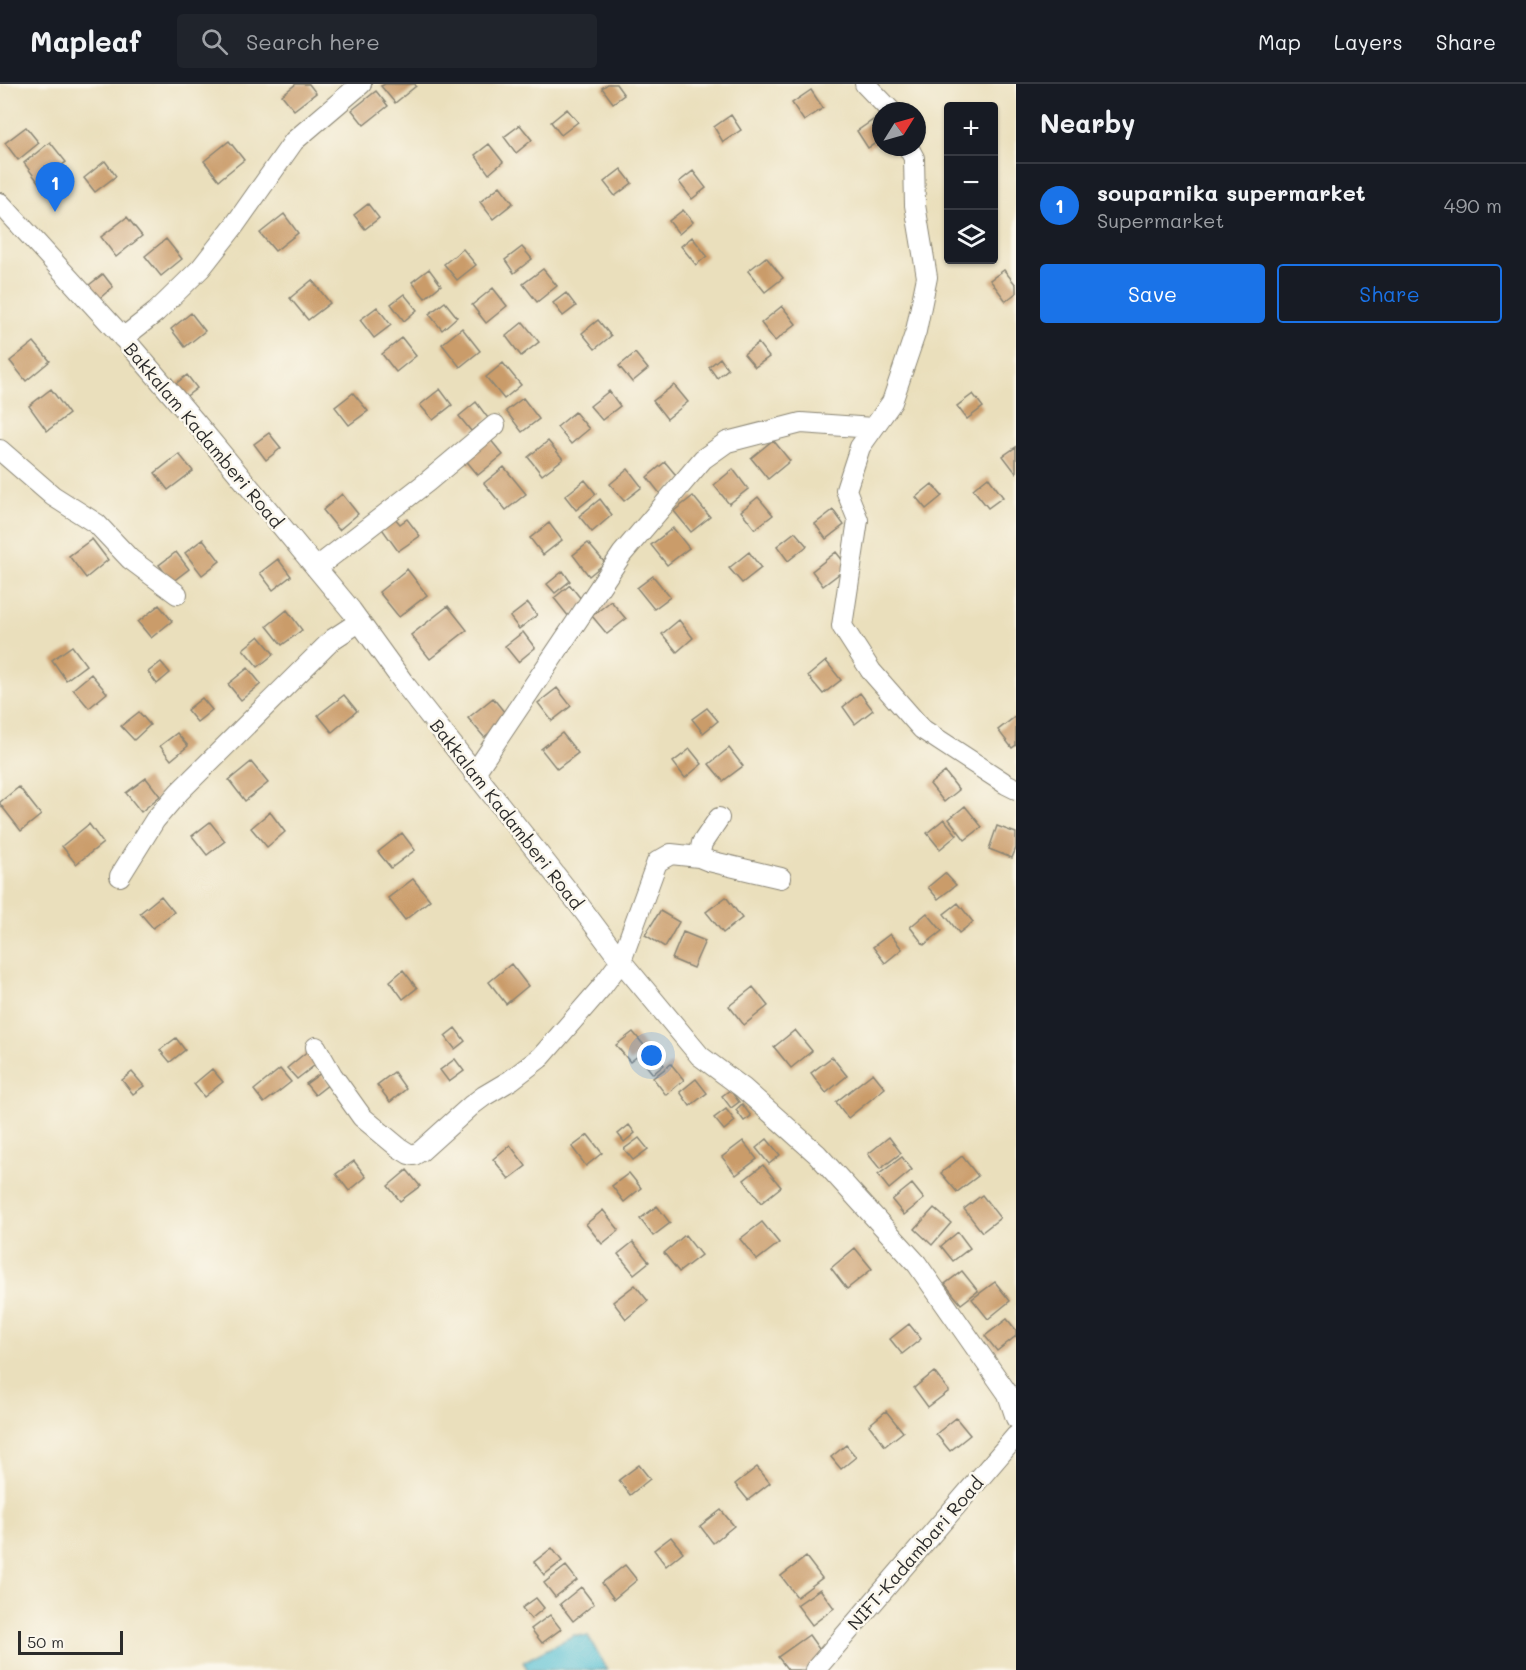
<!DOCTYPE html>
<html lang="en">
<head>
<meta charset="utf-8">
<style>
  :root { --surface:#171b24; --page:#20242c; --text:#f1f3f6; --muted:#9ea1a6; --line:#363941; --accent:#1a73e8 }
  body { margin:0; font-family:Mali,sans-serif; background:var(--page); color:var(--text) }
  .controls { position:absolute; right:18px; top:18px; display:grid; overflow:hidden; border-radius:6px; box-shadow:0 2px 4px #0004 }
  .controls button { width:54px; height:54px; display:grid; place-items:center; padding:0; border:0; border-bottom:2px solid var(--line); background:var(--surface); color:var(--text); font:30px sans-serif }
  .compass { position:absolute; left:872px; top:18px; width:54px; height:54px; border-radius:50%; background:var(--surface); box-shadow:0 2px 4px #0004; rotate:53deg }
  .scale { position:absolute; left:18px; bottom:15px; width:105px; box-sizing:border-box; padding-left:6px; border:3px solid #2b2b2b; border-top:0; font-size:16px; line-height:21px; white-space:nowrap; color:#2b2b2b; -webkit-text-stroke:4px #fbf7ec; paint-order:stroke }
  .you { position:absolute; left:652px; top:972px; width:21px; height:21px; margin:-15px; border:4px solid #fff; border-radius:50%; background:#1a73e8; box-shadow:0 0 0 9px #1a73e833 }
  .badge { display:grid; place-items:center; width:39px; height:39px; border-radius:50%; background:var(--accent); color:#fff; font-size:20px; font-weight:700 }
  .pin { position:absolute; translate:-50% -50px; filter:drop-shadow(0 2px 3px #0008) }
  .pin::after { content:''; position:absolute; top:32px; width:21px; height:18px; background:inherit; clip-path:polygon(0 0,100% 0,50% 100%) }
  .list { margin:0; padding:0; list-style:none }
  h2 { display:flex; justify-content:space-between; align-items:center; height:78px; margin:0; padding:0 24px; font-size:26px }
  h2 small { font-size:20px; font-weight:400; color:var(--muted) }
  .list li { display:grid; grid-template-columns:39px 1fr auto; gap:18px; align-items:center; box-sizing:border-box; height:84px; padding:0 24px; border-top:2px solid var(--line) }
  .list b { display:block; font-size:22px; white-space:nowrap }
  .list p { margin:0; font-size:20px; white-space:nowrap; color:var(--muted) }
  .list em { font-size:20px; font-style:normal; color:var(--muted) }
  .actions { display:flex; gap:12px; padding:18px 24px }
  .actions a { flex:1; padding:14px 0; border:2px solid var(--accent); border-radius:6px; text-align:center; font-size:21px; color:var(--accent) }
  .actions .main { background:var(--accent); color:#fff }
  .icon { flex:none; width:33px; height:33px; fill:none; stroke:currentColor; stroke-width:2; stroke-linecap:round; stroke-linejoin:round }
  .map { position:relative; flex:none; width:1016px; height:1586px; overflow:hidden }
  header { display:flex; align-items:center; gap:36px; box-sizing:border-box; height:84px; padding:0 30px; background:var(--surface); border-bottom:2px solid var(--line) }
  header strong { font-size:28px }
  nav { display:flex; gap:33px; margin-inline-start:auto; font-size:21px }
  .search { width:420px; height:54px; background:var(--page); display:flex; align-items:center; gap:15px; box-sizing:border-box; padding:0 21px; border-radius:6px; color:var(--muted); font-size:22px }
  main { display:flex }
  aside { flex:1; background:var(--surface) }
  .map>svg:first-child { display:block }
  .water { fill:#56bfd3; stroke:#40757f; stroke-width:1.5 }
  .building { fill:#ca9c6b }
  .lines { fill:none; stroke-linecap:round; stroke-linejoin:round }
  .minor-casing { stroke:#8a8574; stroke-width:22 }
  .minor { stroke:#fff; stroke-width:20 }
  .labels { text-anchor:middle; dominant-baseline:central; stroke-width:5; stroke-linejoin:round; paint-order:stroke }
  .street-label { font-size:18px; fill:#2b2b2b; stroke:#fbf7ec }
</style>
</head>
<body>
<header>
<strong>Mapleaf</strong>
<div class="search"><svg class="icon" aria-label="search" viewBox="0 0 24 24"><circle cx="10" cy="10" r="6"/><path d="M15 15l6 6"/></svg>Search here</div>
<nav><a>Map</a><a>Layers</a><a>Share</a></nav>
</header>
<main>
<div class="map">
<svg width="1016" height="1586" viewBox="0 0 1016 1586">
  <rect width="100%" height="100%" fill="#fbf7ec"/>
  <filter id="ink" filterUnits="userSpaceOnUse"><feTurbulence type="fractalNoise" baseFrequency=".0167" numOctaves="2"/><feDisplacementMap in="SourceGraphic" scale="12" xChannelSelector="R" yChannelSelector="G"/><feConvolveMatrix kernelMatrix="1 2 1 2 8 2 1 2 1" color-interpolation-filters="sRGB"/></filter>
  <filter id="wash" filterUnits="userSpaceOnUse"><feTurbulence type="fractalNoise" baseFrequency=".008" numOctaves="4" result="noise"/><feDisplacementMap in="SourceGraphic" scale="24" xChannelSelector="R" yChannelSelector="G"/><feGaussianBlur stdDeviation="1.35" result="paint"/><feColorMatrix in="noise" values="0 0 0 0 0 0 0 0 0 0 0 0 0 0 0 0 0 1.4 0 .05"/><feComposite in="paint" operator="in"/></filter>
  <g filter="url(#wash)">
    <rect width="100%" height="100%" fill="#eadfbc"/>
    <!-- water -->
    <path class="water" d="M574,1551L588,1552L607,1586H528L523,1578Z"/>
    <g id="blocks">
      <!-- building -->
      <path class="building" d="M296,0H309L316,9L294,26L282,11Z
        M385,0H415L416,2L395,19L381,2Z
        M608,0H616L624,11L613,19L602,4Z
        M811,6L823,24L804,37L792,19Z
        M376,7L388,22L364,41L352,26Z
        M567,25L578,38L561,51L551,38Z
        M731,31L741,46L723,58L714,43Z
        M876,34L881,41V56L868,64L857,47Z
        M520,41L532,56L516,69L504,53Z
        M26,43L39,59L18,76L5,59Z
        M229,57L244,76L219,96L204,77Z
        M50,58L66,78L39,99L24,79Z
        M489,60L503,78L489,90L475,71Z
        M105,77L116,92L95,108L84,94Z
        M621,85L632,99L615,112L604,98Z
        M693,87L706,104L692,115L679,98Z
        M500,102L513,119L493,135L480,118Z
        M368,120L379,134L365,145L354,131Z
        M683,126L693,138L679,150L669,137Z
        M284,130L298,149L275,167L260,149Z
        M127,133L142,152L116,173L101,153Z
        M692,153L707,172L696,181L681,162Z
        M166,155L182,175L161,192L145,172Z
        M522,163L532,175L514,189L505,176Z
        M463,165L476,181L457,196L444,180Z
        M766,173L783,194L765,208L748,187Z
        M429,185L441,201L425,214L412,198Z
        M543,185L557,202L537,218L523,200Z
        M1004,186L1016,201V209L1006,217L990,196Z
        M103,190L113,203L95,218L84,205Z
        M312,196L330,219L308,236L290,214Z
        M493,204L507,222L486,239L472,221Z
        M566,209L576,222L563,232L553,219Z
        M404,210L417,226L404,237L391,220Z
        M445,218L457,233L442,246L429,230Z
        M782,222L796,240L775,257L761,239Z
        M377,223L391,241L374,254L360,236Z
        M191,229L205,247L185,263L171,245Z
        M598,236L611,252L595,265L582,249Z
        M523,238L539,258L521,272L506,252Z
        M462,244L480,267L460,283L442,260Z
        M402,254L416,272L396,288L382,270Z
        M34,258L50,277L26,297L10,277Z
        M758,259L769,273L755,283L744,270Z
        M635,269L648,285L632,298L619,282Z
        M720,274L728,285L717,294L709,283Z
        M503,279L521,301L504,315L486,293Z
        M187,291L197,304L184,314L174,301Z
        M674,301L688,318L667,335L653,317Z
        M51,305L69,330L47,347L29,322Z
        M440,305L452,321L433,336L420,321Z
        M609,307L620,322L602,336L590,322Z
        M353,309L368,327L349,341L335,323Z
        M973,310L983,323L967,335L957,322Z
        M523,314L539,335L522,348L506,327Z
        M476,318L488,334L471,347L459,332Z
        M575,328L589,345L571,360L557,343Z
        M269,349L281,364L266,376L254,360Z
        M489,354L503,371L478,391L464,374Z
        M773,356L790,377L768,395L751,374Z
        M548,357L563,375L542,391L528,373Z
        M1016,363V389L1003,372Z
        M179,370L193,387L168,406L155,389Z
        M665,378L680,396L661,411L647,393Z
        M504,383L526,410L506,426L484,399Z
        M628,385L642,403L624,417L610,400Z
        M733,385L748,405L729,420L714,401Z
        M988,393L1003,413L988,424L973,405Z
        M585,396L596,410L576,426L565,412Z
        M932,400L942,412L926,425L916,413Z
        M342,410L358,430L339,446L323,426Z
        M693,412L710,433L691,448L674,427Z
        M758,413L773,431L755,445L741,427Z
        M600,415L612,431L592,448L579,432Z
        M833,426L844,441L826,455L815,440Z
        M393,432L400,440L407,435L420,452L398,467L380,442Z
        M549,439L562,456L543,471L530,454Z
        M673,444L689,464L667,481L651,461Z
        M795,448L807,462L788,477L777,462Z
        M92,455L108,476L86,494L69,472Z
        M203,455L220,477L202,491L185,469Z
        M588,459L605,479L589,492L573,471Z
        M176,468L189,485L172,498L159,481Z
        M749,468L761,484L742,499L729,484Z
        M836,468L848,483L823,502L812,487Z
        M278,475L291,492L273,506L260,489Z
        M407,485L427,511L399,533L379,508Z
        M563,487L570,497L555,509L547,500Z
        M653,492L670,513L654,525L637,504Z
        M570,501L585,520L569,533L554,514Z
        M611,517L626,535L607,550L592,532Z
        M528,519L537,531L519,545L510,533Z
        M159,521L172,537L151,554L138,538Z
        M448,522L467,546L430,575L411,551Z
        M287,526L302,546L282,561L267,542Z
        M679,536L693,554L677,568L662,550Z
        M523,548L535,564L518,578L505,562Z
        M259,552L274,570L258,583L243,565Z
        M72,562L86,581L66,596L52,576Z
        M826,577L841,596L823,610L808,592Z
        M161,578L170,589L157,600L148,588Z
        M248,584L261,600L241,616L228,600Z
        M91,590L107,609L89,624L73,605Z
        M557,604L571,622L552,637L538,619Z
        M860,609L873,626L855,640L843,623Z
        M344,611L357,627L332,648L318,631Z
        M202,614L212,626L197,638L187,626Z
        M493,614L509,634L484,653L468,634Z
        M707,624L718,637L703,649L692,635Z
        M139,628L150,641L134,656L121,642Z
        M1016,632V661L1012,664L998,646Z
        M177,649L188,662L171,676L160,662Z
        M562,649L578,669L557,685L541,665Z
        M729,664L743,682L723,697L709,680Z
        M690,665L702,680L685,694L673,678Z
        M251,678L268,699L245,717L229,696Z
        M945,688L959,706L944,718L930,700Z
        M146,694L160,712L141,728L126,709Z
        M19,703L41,731L21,747L0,720V718Z
        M965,722L982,743L965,756L949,735Z
        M270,728L285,748L267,763L251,744Z
        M944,735L957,751L940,765L927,749Z
        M210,738L225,757L207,771L192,752Z
        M89,740L103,759L76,780L62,762Z
        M997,742L1016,749V764L1012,774L989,765Z
        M402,749L415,766L391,784L378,768Z
        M945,789L956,801L938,815L928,803Z
        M413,795L430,816L405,836L388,814Z
        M161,812L174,828L153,844L140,829Z
        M726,813L742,834L723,849L706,828Z
        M958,819L973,838L959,849L944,830Z
        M660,827L679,838L665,863L645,851Z
        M927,829L942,847L924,861L910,843Z
        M683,848L705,857L693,884L672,875Z
        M890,850L902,865L885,879L873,863Z
        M511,880L528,902L506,920L489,898Z
        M403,886L417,904L403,915L390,897Z
        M753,903L768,922L744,941L729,922Z
        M455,944L465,957L455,965L445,952Z
        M795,946L812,967L791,984L774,963Z
        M633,948L647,965L630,978L616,961Z
        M176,954L185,966L170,978L160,966Z
        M309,966L319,978L297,995L287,984Z
        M656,971L664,981L653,990L645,980Z
        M832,973L847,992L826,1009L811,989Z
        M455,975L464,987L449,998L440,986Z
        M671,980L684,996L666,1011L653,994Z
        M212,985L223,998L204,1013L194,1000Z
        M280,985L291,998L264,1019L254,1006Z
        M132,988L144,1002L133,1010L122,996Z
        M394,988L406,1005L390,1018L377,1001Z
        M321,989L329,1000L315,1011L306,1000Z
        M873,989L885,1004L848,1034L836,1018Z
        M696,995L707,1009L690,1022L680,1008Z
        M730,1006L739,1018L731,1024L722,1012Z
        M742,1020L751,1032L744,1037L736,1026Z
        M726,1025L735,1037L724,1046L714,1034Z
        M629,1041L635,1049L624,1058L618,1050Z
        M588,1051L602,1069L586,1082L572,1063Z
        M889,1053L901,1069L880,1085L868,1070Z
        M639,1054L648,1065L633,1076L624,1065Z
        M767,1055L780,1071L769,1080L756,1064Z
        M743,1057L757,1075L736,1091L722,1073Z
        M510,1061L526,1082L509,1095L493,1075Z
        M962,1072L978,1092L957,1108L941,1089Z
        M902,1073L912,1086L889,1105L878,1091Z
        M354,1077L366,1093L349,1107L336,1090Z
        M763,1081L781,1103L761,1119L744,1096Z
        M407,1086L420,1102L400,1117L388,1102Z
        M629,1089L641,1104L624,1118L612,1102Z
        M912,1100L924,1115L904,1131L892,1116Z
        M982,1111L1000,1134L982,1148L964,1125Z
        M657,1122L670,1139L653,1152L640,1135Z
        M934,1124L951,1139L932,1161L915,1145Z
        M603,1126L619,1146L602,1160L586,1140Z
        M762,1138L779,1159L757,1176L740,1155Z
        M958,1148L970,1164L953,1177L941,1162Z
        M685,1151L701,1171L679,1188L664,1169Z
        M633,1158L649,1178L634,1190L618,1170Z
        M855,1164L872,1185L847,1205L831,1184Z
        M962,1187L978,1207L961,1220L945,1200Z
        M995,1198L1010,1217L988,1235L972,1215Z
        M635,1201L648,1217L626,1235L613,1218Z
        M1007,1235L1016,1246V1252L997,1267L985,1252Z
        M909,1240L921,1255L902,1270L890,1255Z
        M934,1288L949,1307L928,1323L914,1304Z
        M886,1327L903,1348L885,1362L869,1341Z
        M956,1334L970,1351L950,1367L936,1350Z
        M846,1361L856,1373L841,1385L831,1373Z
        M639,1381L650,1395L630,1411L619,1396Z
        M757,1383L770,1399L748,1416L735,1400Z
        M721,1426L734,1442L713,1459L700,1442Z
        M671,1453L683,1468L666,1482L654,1466Z
        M552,1464L562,1477L544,1491L534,1478Z
        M806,1473L822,1494L797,1513L781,1492Z
        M625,1481L637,1496L614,1515L602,1499Z
        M566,1482L577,1496L555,1513L544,1499Z
        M581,1503L594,1520L573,1537L560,1520Z
        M820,1505L834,1524L812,1541L797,1521Z
        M536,1514L544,1524L531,1535L522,1524Z
        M550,1531L561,1545L542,1559L531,1545Z
        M809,1551L824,1572L805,1586H788L778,1573Z"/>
    </g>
  </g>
  <g filter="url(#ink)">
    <use href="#blocks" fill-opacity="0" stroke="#8a8574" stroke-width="1.5"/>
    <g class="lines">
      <defs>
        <path id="minor" d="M865,0L891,27
          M908,63L914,74L915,121L927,193L916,247L892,318L860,363L846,406L858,436L842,542L871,587L922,645L1006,700L1016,705
          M0,119L128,259L197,340L351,526L406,602L580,822L621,877L700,972L743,1004L817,1070L917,1180L1008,1310L1016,1334
          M123,254L156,228L201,184L234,142L294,57L361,0
          M0,366L53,412L97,440L130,475L177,510
          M316,484L427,398L495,341
          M474,690L622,470L703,375L727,358L801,339L873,344
          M699,773L702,759L719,734
          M120,792L155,736L179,708L333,555L359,538
          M316,963L332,991L362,1033L398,1063L409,1070L414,1071L421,1067L472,1021L484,1012L511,996L541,973L601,904L621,877L657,778L671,770L699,773L709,777L781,794
          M815,1586L1016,1352"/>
      </defs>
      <!-- minor casing -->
      <use href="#minor" class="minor-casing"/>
      <!-- minor -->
      <use href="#minor" class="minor"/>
    </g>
  </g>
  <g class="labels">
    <!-- street labels -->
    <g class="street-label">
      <text transform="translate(204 351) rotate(50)">Bakkalam Kadamberi Road</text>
      <text transform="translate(507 730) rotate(52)">Bakkalam Kadamberi Road</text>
      <text transform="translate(915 1469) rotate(-49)">NIFT-Kadambari Road</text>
    </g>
  </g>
</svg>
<div class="controls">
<button>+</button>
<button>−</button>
<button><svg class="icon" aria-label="layers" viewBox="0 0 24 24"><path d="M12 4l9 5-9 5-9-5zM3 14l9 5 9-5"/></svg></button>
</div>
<svg class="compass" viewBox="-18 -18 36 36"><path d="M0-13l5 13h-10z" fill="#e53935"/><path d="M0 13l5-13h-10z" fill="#9ea1a6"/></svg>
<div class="scale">50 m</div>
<div class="you"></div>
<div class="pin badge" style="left:55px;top:128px">1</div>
</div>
<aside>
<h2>Nearby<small></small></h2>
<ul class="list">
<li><span class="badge">1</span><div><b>souparnika supermarket</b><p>Supermarket</p></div><em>490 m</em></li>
</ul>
<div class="actions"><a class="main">Save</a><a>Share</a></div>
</aside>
</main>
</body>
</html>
